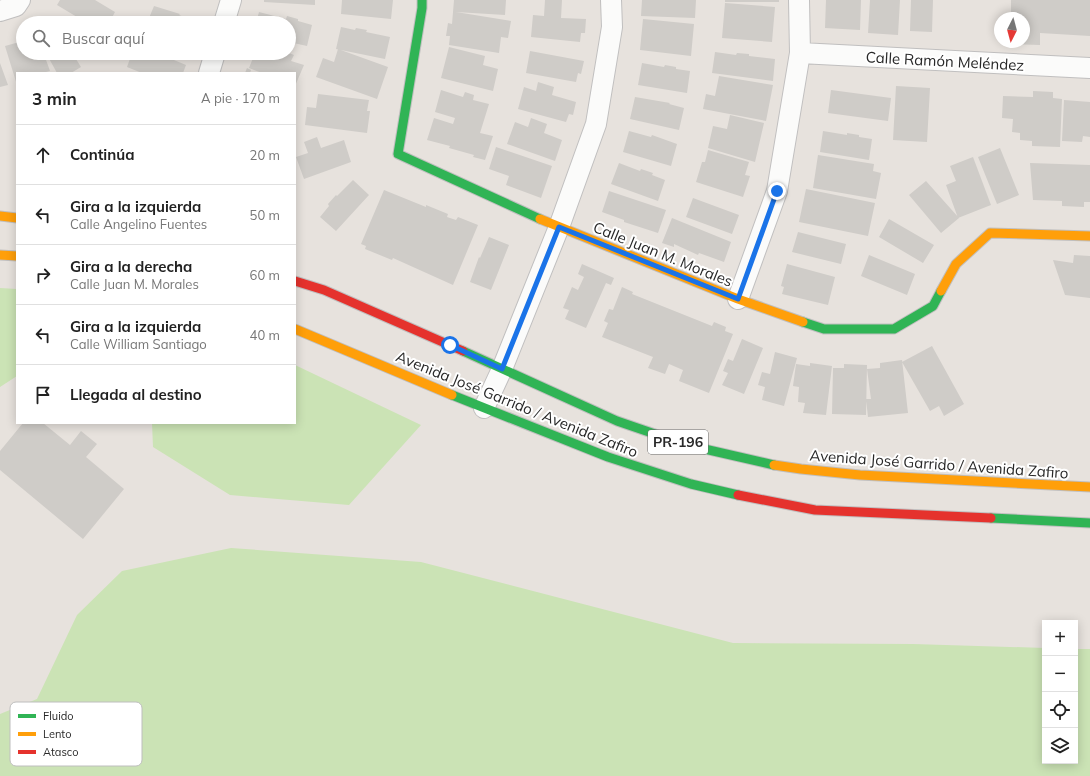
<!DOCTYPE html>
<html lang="es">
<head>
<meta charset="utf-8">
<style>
  :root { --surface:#fff; --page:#f2f2f2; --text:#222; --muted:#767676; --line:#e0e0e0 }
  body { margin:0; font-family:Mulish,sans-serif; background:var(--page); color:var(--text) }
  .controls { position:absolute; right:12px; bottom:12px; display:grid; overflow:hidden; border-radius:0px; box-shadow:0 2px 10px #0003 }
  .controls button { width:36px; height:36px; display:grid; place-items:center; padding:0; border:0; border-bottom:1px solid var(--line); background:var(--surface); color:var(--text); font:20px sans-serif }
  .compass { position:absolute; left:994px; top:12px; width:36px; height:36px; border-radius:50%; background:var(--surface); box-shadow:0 2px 10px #0003; rotate:186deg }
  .stop { position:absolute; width:12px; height:12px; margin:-9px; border:3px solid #1a73e8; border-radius:50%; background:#fff }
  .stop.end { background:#1a73e8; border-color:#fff; box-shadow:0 1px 4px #0008 }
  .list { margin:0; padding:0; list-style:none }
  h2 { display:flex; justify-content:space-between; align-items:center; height:52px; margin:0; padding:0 16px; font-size:17px }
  h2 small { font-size:13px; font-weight:400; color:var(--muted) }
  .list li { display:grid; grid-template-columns:26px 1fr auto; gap:12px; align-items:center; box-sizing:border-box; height:60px; padding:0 16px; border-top:1px solid var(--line) }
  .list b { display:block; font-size:15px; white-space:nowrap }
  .list p { margin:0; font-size:13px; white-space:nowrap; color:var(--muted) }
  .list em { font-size:13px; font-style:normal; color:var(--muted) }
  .icon { flex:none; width:22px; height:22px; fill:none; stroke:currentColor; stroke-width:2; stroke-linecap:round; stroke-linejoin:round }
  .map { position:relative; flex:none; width:1090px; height:776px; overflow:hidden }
  .search { position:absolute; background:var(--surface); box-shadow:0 2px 10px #0003; left:16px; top:16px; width:280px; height:44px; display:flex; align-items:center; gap:10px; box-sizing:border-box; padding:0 14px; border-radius:22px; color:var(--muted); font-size:15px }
  .panel { position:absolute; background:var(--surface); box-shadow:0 2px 10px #0003; left:16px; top:72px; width:280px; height:352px; border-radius:0px }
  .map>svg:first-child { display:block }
  .green { fill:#cbe3b5 }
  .building { fill:#cfccc8 }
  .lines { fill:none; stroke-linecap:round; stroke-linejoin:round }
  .street-casing { stroke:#c0bfbf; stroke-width:22 }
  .fast-casing { stroke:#c0bfbf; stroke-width:11 }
  .slow-casing { stroke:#c0bfbf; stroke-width:11 }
  .jam-casing { stroke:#c0bfbf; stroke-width:11 }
  .street { stroke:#fbfbfa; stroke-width:20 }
  .fast { stroke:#30b455; stroke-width:9 }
  .slow { stroke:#ff9f0a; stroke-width:9 }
  .jam { stroke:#e5322d; stroke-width:9 }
  .route { stroke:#1a73e8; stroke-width:5 }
  .labels { text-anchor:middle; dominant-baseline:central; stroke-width:4; stroke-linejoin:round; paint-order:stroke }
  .shield { fill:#fff; stroke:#686868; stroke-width:1 }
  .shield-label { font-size:14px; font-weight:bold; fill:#282828 }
  .street-label { font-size:15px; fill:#282828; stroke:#fff }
  .key { fill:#fff; stroke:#bebebe; stroke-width:1 }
  .key-label { font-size:11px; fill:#282828 }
</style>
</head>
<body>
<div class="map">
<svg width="1090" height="776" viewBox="0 0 1090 776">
  <rect width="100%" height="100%" fill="#e7e2dd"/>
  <!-- green -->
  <path class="green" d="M0,288L17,289V376L0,387Z
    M295,365L421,425L349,505L230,495L153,447L152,423H295Z
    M231,548L421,562L733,643L913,644L1045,648V761H1075V649H1090V776H0V714L37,699L77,615L122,571Z"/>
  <!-- building -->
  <path class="building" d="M60,0H95L115,12L109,23H87L57,5Z
    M264,0H315V5L264,2Z
    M342,0H393L391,19L341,14Z
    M454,0H506L505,15L456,12L511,21L508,38L501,37L499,53L449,45L450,36H446L448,23L452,24Z
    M545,0H562L561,18L586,19L585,33H581L580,42L531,37L533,15L544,16Z
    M642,0H696L695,18L641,16Z
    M725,0H779V2H725Z
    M826,0H861L860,30L825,28Z
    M870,0H900L898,35L868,33Z
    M911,0H933L932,32L910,31Z
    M1011,0H1090V36L1040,33V45L1010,44V42H1024V18H1011Z
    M725,3L775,7L772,42L722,38Z
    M154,6L180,14L179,15L194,21L196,18L203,21L204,23H147Z
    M259,12L286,19L287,16L298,19V21L312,25L307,46L289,42V23H256Z
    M52,19L55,23H45Z
    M643,19L694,24L691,56L640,50Z
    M341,27L355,30L356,28L367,30L366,32L390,37L385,59L336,49Z
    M23,41V53H32L34,60L45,57L50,71L42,73H17V85L5,46Z
    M449,47L485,56L483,65L498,69L493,91L441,78Z
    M338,49L388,67L377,99L316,77L323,58L334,62Z
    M530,51L584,61L581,74L578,73L576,82L526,73Z
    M715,52L736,55L737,53L749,54V56L775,59L773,81L712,73Z
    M46,53H83L84,55L76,59L81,67L71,73H57Z
    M132,53H157L186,65L183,73H142L127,67Z
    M255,53H272L279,56L280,53H289L294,55L291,61L304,65L295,86V73H262L249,68Z
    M0,63L8,85L0,87Z
    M642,63L664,67L665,65L676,67V69L690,71L687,93L638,85Z
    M247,68L251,70L250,73H245Z
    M719,76L773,85L766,121L703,109L706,94L715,96Z
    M538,82L554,87L552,95L576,102L573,115L569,114L566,122L518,109L524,87L536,91Z
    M896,86L930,88L927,142L893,140Z
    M441,90L463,97L465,92L474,95L473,100L489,104L480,133L493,136L485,160L473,157L474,155L449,148L450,146L427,140L434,118L453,124L455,118L435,112Z
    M831,90L891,98L888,121L828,113Z
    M1033,91L1053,92V98L1062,99L1060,147L1032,146V141L1020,140V133L1012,132L1013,119L1002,118L1003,96L1033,97Z
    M318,94L369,100L367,111H370L367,133L305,125L307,107L316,108Z
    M635,97L670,103L669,104L684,108L679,130L630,119Z
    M1064,100L1090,102V137L1083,136L1082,142L1062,141Z
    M730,115L764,123L755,162L708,148L713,126L727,129Z
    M531,118L547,124L544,133L562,140L555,161L507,144L515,122L528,127Z
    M629,131L651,137L652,135L677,144L671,166L623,152Z
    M823,131L847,135V133L859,135V137L872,139L869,160L820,152Z
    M317,137L321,148L344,140L351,162L304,179L296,157L308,153L304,142Z
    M496,147L552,166L541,198L506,185L509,176L489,169Z
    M1000,148L1019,195L997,204L978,157Z
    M708,150L749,162L745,175L750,176L743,197L696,182L702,162H705Z
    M818,155L874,164L873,171L881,173L876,199L813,188Z
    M973,157L991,205L958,218L946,185L956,181L950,166Z
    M619,163L640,171L641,169L653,173L652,175L665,180L658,201L611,184Z
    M1030,163L1090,165V202H1084V207L1062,206V201L1033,200Z
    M353,180L369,195L336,231L320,217L329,206L328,204L336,195L337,196Z
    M926,181L959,218L941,233L909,195Z
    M806,189L875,203L868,236L799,222Z
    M384,190L426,207V205L448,214L447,217L456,220L458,217L478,225L453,285L393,258L392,260L365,249L366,246L361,244Z
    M609,191L666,210L658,233L624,222V220L602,212Z
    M693,198L739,215L732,234L686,217Z
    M672,218L731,242L724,262L699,253L698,255L674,244V247L662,243Z
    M889,219L934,245L923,263L879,237Z
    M798,232L846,244L841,264L792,252Z
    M489,237L509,245L491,290L470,282L479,257L480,258Z
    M869,255L915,274L907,295L861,276Z
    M1074,255L1090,256V298L1065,295L1053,260L1073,263Z
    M582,264L614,278L611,285L606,283L586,328L565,319L569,310L563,308L572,287L578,290L584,277L578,274Z
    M787,264L835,277L828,305L782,294L784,287L781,286Z
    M622,287L633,292L632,294L712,326L714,322L726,327L725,331L733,334L709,393L679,381L683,370L669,364L665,374L648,368L653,357L602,337L608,323L604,321L609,309L613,310Z
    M742,339L763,348L744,394L722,385L728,373L723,371L728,359L733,361Z
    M932,346L964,404L944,416L939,406L930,411L902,362Z
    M775,352L797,358L784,406L762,400L765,387L758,385L762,372L770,374Z
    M902,360L908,413L868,417L866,399H871L867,369L880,368V363Z
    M810,363L832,366L826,415L803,413L805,403L798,402L799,387L793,386L796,364L810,366Z
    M844,364L867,365L866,415L832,414L833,368H844Z
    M23,423H43L70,445L81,431L97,444L86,457L124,489L83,539L0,470V451Z"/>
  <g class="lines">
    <defs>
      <path id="street" d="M0,11L16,6L20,0
        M224,23L231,0
        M800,53L1090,68
        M209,73L215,53
        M738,299L777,191L800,53L799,0
        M484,408L502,369L559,227L596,124L612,27L611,0"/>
      <path id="fast" d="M422,0V8L398,154L540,219
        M803,322L824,329H894L933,306L941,291
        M463,351L617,421L687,445L774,465
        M452,395L608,457L691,484L738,495
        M991,518L1090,523"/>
      <path id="slow" d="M0,216L17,218
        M540,219L738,299L803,322
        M0,255L17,256
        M941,291L956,264L990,233L1090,236
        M295,329L452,395
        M774,465L801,469L860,475L1090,487"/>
      <path id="jam" d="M295,281L324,290L463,351
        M738,495L815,510L991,518"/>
    </defs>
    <!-- street casing -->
    <use href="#street" class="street-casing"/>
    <!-- fast casing -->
    <use href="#fast" class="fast-casing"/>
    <!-- slow casing -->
    <use href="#slow" class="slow-casing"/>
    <!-- jam casing -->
    <use href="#jam" class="jam-casing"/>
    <!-- street -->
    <use href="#street" class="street"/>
    <!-- fast -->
    <use href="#fast" class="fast"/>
    <!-- slow -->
    <use href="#slow" class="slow"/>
    <!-- jam -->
    <use href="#jam" class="jam"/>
  </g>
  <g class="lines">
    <!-- route -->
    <path class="route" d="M450,345L502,369L559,227L738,299L777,191"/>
  </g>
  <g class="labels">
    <!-- shield labels -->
    <rect class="shield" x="648" y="430" width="60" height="24" rx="3"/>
    <g class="shield-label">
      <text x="678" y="442">PR-196</text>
    </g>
    <!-- street labels -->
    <g class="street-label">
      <text transform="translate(945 61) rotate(3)">Calle Ramón Meléndez</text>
      <text transform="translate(663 254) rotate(22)">Calle Juan M. Morales</text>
      <text transform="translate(517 404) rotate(22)">Avenida José Garrido / Avenida Zafiro</text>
      <text transform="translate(939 464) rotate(4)">Avenida José Garrido / Avenida Zafiro</text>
    </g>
  </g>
  <!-- legend -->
  <rect x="10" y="702" width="132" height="64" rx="6" class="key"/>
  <rect x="18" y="714" width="18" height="4" fill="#30b455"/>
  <rect x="18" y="732" width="18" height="4" fill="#ff9f0a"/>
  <rect x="18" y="750" width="18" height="4" fill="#e5322d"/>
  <g class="key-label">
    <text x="43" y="720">Fluido</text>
    <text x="43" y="738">Lento</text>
    <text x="43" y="756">Atasco</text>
  </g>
</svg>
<div class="controls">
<button>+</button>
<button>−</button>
<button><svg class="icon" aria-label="locate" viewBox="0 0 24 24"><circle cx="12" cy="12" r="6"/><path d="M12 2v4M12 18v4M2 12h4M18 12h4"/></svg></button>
<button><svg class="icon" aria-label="layers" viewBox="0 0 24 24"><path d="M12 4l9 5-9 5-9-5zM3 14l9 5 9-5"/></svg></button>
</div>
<svg class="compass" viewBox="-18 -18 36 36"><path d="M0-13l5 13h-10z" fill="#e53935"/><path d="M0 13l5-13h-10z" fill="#767676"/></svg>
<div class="stop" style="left:450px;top:345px"></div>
<div class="stop end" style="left:777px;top:191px"></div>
<div class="search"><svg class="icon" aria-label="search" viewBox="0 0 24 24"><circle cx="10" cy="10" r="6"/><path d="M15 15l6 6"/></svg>Buscar aquí</div>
<section class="panel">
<h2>3 min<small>A pie · 170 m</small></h2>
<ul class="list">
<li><svg class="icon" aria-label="ahead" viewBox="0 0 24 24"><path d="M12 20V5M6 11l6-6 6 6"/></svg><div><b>Continúa</b></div><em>20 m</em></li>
<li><svg class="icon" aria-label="left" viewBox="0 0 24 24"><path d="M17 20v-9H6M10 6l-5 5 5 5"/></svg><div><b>Gira a la izquierda</b><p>Calle Angelino Fuentes</p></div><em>50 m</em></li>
<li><svg class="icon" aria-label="right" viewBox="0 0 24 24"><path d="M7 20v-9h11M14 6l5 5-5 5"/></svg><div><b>Gira a la derecha</b><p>Calle Juan M. Morales</p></div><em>60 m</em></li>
<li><svg class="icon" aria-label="left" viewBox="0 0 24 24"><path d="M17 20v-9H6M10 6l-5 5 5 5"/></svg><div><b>Gira a la izquierda</b><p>Calle William Santiago</p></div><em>40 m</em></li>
<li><svg class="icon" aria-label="arrive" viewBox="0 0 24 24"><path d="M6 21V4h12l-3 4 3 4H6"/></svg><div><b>Llegada al destino</b></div></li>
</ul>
</section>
</div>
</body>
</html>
